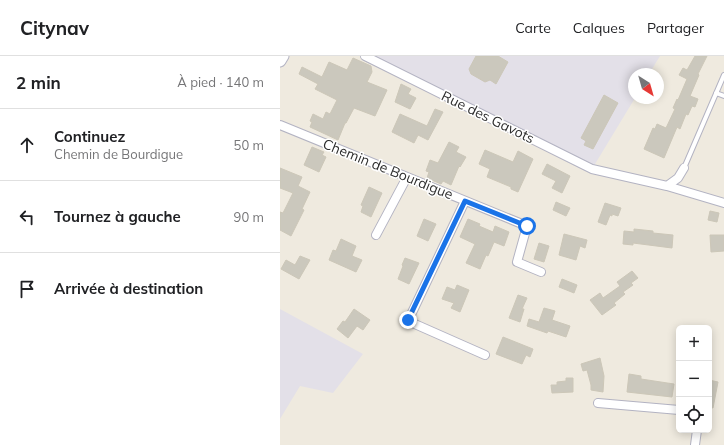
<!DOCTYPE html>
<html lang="fr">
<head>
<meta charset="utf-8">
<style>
  :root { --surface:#fff; --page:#f2f2f2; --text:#202124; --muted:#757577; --line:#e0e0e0 }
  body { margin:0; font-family:Mulish,sans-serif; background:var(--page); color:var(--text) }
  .controls { position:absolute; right:12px; bottom:12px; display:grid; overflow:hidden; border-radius:6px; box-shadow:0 2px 10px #0003 }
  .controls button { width:36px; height:36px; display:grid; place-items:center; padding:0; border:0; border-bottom:1px solid var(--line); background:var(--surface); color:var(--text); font:20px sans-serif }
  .compass { position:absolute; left:348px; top:12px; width:36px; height:36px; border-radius:50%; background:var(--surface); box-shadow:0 2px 10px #0003; rotate:143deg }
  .stop { position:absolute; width:12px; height:12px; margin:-9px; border:3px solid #1a73e8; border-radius:50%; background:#fff }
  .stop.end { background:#1a73e8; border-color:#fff; box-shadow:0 1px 4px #0008 }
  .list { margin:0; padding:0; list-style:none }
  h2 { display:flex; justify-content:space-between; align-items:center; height:52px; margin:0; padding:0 16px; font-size:17px }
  h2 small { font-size:13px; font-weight:400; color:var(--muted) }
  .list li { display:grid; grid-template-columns:26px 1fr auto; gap:12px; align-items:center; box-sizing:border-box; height:72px; padding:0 16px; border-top:1px solid var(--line) }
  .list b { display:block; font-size:15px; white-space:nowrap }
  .list p { margin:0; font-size:13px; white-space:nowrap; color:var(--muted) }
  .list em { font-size:13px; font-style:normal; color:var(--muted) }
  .icon { flex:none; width:22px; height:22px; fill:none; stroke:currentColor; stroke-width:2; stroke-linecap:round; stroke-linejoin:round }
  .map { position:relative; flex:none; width:444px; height:389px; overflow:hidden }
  header { display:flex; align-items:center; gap:24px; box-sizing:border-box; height:56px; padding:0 20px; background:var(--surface); border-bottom:1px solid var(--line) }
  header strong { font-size:19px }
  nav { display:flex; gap:22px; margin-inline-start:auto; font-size:14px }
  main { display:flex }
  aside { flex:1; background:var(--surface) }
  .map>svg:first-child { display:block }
  .industrial { fill:#e3e0e8 }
  .building { fill:#cbc8bd; stroke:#ccc7b8 }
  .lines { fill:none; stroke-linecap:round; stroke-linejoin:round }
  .lane-casing { stroke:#b3b3c2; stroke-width:6 }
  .street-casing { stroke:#b3b3c2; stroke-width:10 }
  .secondary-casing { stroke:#b3b3c2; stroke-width:13 }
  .lane { stroke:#fff; stroke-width:4 }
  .street { stroke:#fff; stroke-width:8 }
  .secondary { stroke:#fff; stroke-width:11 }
  .route { stroke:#1a73e8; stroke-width:5 }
  .labels { text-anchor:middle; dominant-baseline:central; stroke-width:3; stroke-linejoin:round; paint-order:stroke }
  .street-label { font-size:14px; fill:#2d2d2d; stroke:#fff }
</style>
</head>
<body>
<header>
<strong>Citynav</strong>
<nav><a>Carte</a><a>Calques</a><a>Partager</a></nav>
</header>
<main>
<aside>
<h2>2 min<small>À pied · 140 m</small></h2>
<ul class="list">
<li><svg class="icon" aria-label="ahead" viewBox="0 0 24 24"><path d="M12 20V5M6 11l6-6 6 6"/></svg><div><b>Continuez</b><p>Chemin de Bourdigue</p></div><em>50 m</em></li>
<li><svg class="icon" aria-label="left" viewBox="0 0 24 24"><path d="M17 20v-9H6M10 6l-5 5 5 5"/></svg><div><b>Tournez à gauche</b></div><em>90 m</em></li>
<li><svg class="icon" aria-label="arrive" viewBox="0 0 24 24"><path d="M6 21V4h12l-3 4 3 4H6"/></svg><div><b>Arrivée à destination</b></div></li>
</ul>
</aside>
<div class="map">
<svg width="444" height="389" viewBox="0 0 444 389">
  <rect width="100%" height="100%" fill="#efeadf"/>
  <!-- industrial -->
  <path class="industrial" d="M85,0H380L369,18H354L355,42L312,113Z
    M0,253L83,298L53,337L20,330L0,363Z"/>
  <!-- building -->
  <path class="building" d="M196,0H218L228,6L216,28L210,24L205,26L191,18L189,13Z
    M415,0H427L418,18L419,19L410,40L418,43L415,51L412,50L408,59L406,58L400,73L397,71L384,102L364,93L373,72L375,73L377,68L386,72L395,53L393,52L397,43L398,44L407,23L399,19L403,12L407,14Z
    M73,2L91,10L92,16L87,26L107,34L95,60L74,52L66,67H65L58,84L30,71L32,66L30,65L33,58L43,63L46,56L50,58L57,44L35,33L38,28L19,18L22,11L42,21L49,6L67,14Z
    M121,28L131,33L128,38L136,42L130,53L115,46Z
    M324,39L338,47L313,93L304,89L306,85L301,82Z
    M155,53L163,56L148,84L138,79L134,87L112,76L120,58L147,70Z
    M169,86L179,91L176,96L186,101L180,111L179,110L171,129L163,125L161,128L147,122L149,116L146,115L150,104L158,107Z
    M32,91L44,96L42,99L46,101L39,116L24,109Z
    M205,94L233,106L238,95L253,103L238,136L231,133V131L207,121L210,113L199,108Z
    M267,108L290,120L282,137L272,132L276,125L262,118Z
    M0,112L22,121L18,130L30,136L22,153L24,154L11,180L0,174V156L3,157L13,137L0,132Z
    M89,131L102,137L91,161L81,156L83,150L81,149Z
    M276,146L290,152L286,160L273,154Z
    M325,147L341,152L338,160L332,158V160L330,159L326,169L318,166Z
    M430,155L439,157L437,166L428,164Z
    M144,163L156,168L148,185L137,180Z
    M188,163L200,168L199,170L213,176L215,170L229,176L224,190L214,186L208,200L206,199L200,213L186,207L195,188L180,181Z
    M354,173L373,175V177L393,179L392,192L353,187V189L343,188L344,175L354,176Z
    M284,178L307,184L305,192L300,190L296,204L279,199Z
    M430,179H444V195L431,196Z
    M61,183L76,190L72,200L82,204L76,216L49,204L53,194L56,195Z
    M259,187L269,190L264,206L254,203Z
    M20,200L30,204L19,223L1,213L6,204L15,209Z
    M125,202L139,207L129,228L118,223L123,210L122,209Z
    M352,215L358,222L351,227L353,229L343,236L345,238L334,247L336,249L322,259L310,244L320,237L323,242L340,230L337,226Z
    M282,223L297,229L294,237L279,231Z
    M177,229L189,234L180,256L171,252L174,247L162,243L167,231L175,234Z
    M238,239L247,242L242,253H244L240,266L229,262Z
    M264,252L275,255L272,264L290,270L286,281L268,275L267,277L247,270L249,263L259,266Z
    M74,253L90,264L83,274L77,270L68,282L57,273L63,265L65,266Z
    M223,281L253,293L250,301L246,299L242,308L216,298Z
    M320,302L324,320L323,336L311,334V329L307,314L303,315L301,308Z
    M349,318L361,320V323L394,328L392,341L347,336Z
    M286,322H293V336L272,337L271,329H277V326L286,325Z
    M429,324L438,326L433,352L429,351Z"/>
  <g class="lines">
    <defs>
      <path id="lane" d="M436,37L444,40
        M404,112L444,19"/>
      <path id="street" d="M85,0L312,113L387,130L398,122L404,112
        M0,69L247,170L237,206L261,216
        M387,130L444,147
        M185,145L128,265L205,299
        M96,179L127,121
        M318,347L399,354
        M415,389L417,374"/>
      <path id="secondary" d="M0,5L3,0"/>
    </defs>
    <!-- lane casing -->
    <use href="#lane" class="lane-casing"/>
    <!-- street casing -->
    <use href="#street" class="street-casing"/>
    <!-- secondary casing -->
    <use href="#secondary" class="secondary-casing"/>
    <!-- lane -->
    <use href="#lane" class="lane"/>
    <!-- street -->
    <use href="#street" class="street"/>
    <!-- secondary -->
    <use href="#secondary" class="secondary"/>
  </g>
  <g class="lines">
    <!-- route -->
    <path class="route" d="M128,264L185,145L247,170"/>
  </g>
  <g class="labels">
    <!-- street labels -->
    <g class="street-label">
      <text transform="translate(208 61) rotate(26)">Rue des Gavots</text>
      <text transform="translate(108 113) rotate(22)">Chemin de Bourdigue</text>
    </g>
  </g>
</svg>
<div class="controls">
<button>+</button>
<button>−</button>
<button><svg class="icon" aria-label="locate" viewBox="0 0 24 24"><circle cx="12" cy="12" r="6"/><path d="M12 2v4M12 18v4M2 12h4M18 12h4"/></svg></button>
</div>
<svg class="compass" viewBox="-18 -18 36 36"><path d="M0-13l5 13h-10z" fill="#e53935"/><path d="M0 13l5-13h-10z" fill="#757577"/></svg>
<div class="stop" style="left:247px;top:170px"></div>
<div class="stop end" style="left:128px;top:264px"></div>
</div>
</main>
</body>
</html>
